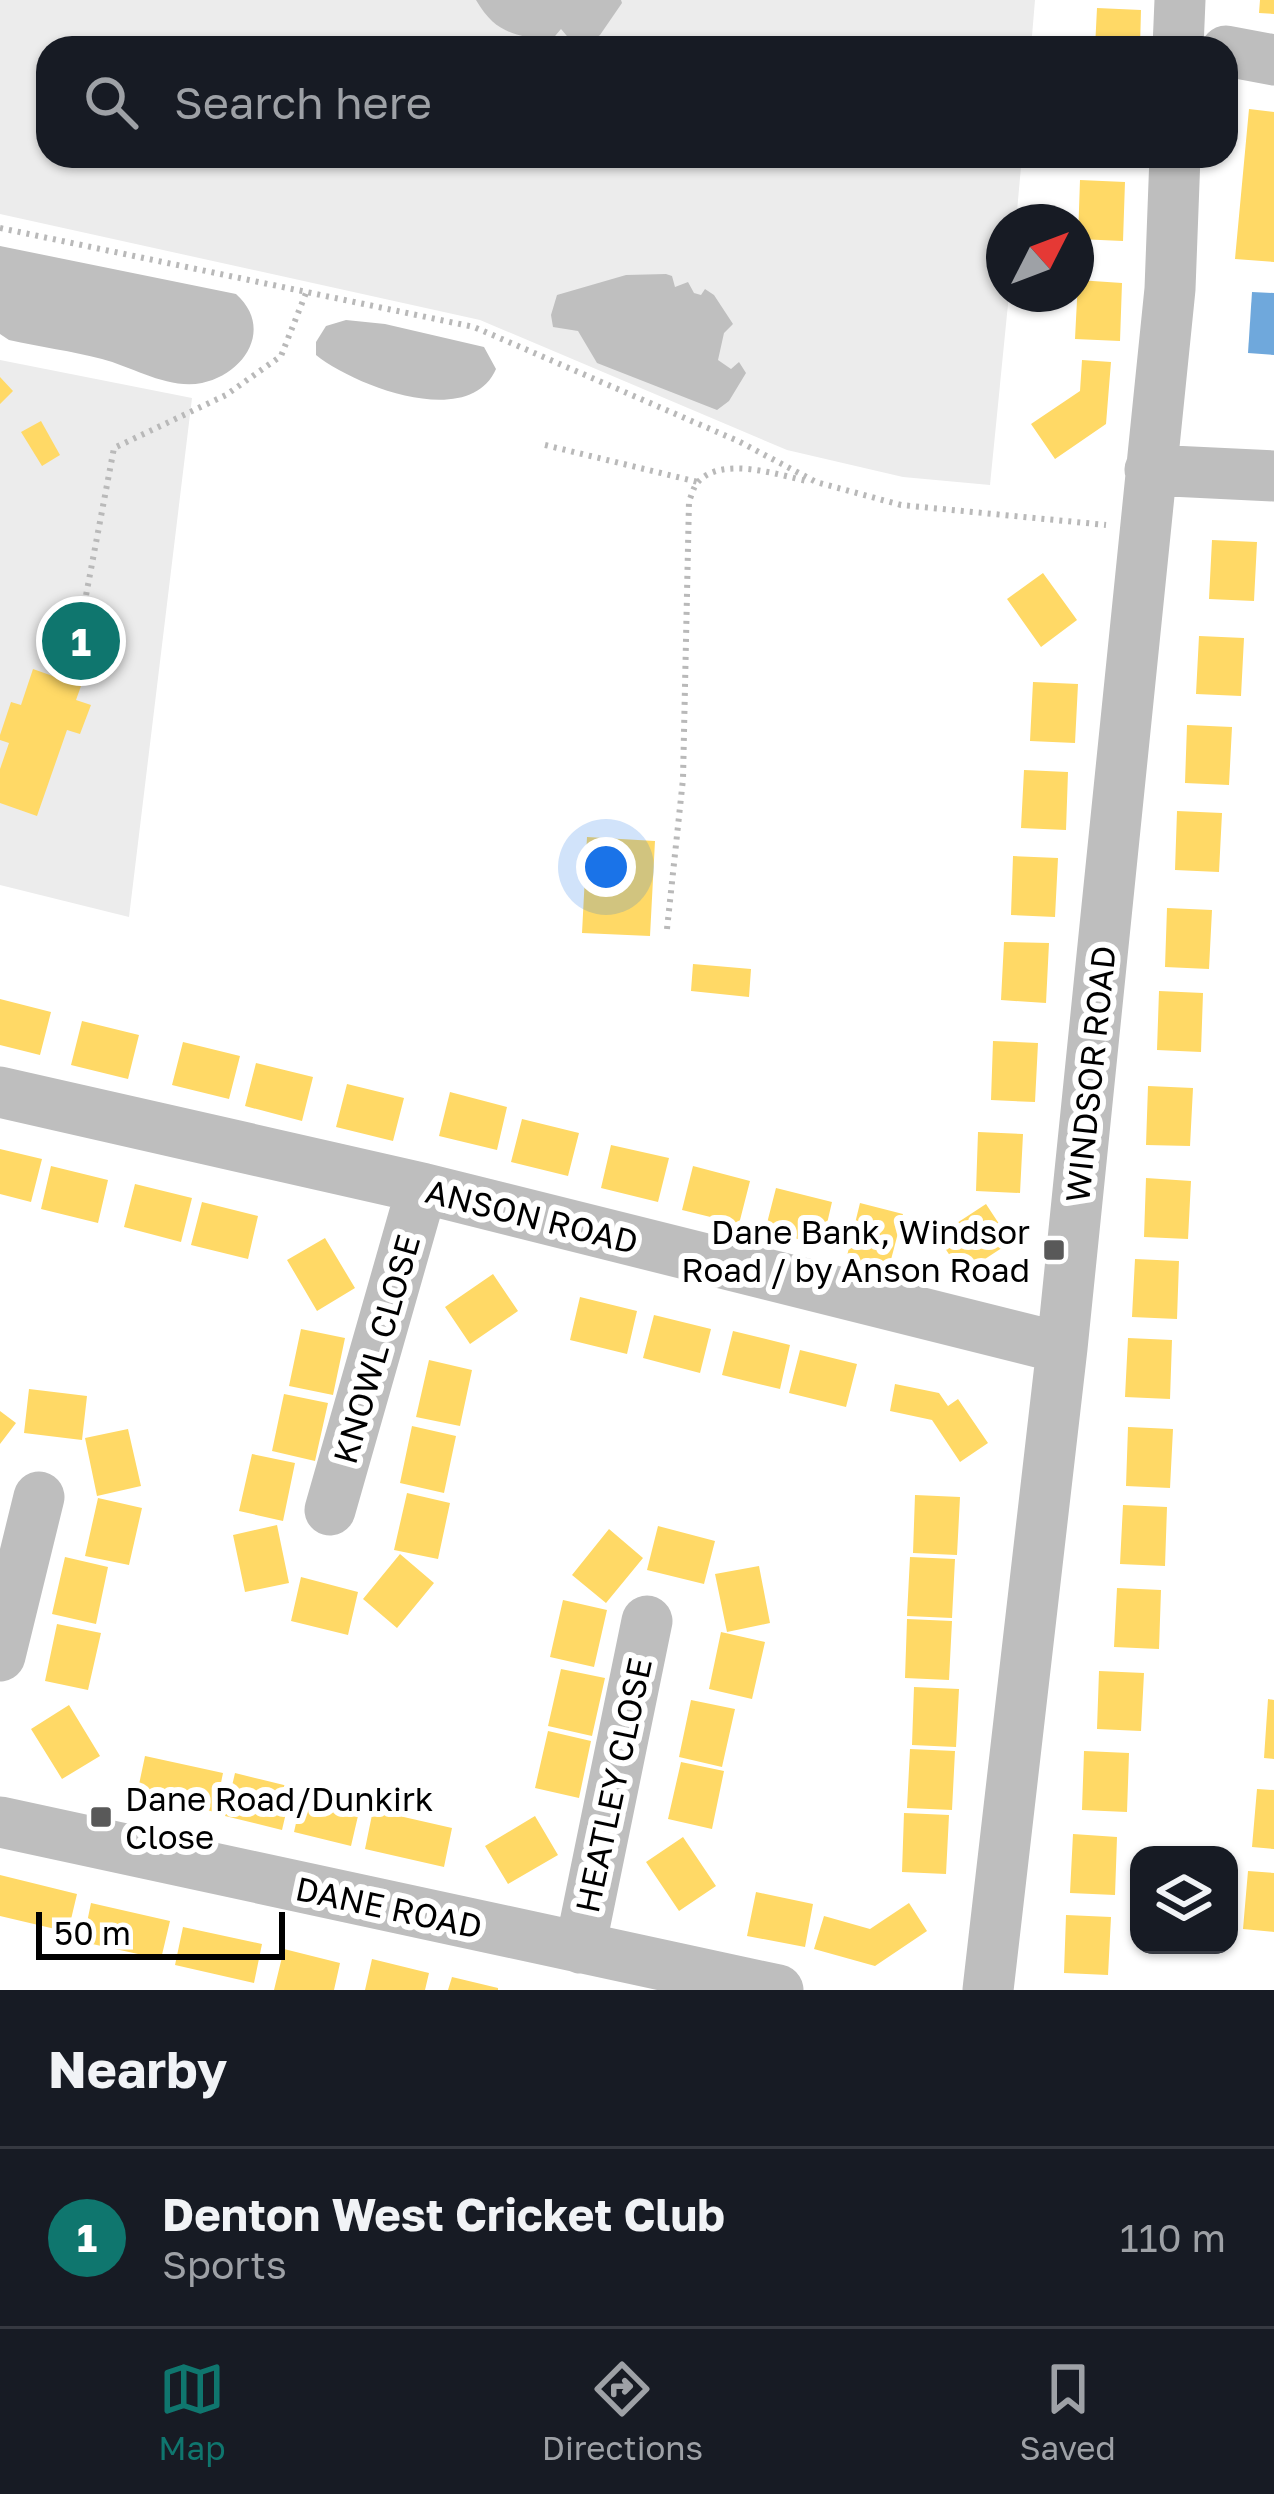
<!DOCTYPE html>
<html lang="en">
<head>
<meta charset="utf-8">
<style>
  :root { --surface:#171b24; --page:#20242c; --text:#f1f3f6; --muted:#9ea1a6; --line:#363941; --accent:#0f766e }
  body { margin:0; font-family:"Golos Text",sans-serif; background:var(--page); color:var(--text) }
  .controls { position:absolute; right:36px; bottom:36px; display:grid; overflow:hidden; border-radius:24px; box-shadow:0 3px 9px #0004 }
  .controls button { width:108px; height:108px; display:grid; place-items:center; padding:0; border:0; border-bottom:3px solid var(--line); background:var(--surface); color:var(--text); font:60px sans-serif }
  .compass { position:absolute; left:986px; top:204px; width:108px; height:108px; border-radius:50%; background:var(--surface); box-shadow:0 3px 9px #0004; rotate:48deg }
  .scale { position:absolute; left:36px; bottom:30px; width:249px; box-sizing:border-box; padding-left:12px; border:6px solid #000; border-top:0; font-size:33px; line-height:42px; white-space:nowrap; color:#000; -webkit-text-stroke:9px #fff; paint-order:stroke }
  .you { position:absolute; left:606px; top:867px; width:42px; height:42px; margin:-30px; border:9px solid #fff; border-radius:50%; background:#1a73e8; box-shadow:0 0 0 18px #1a73e833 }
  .badge { display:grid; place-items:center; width:78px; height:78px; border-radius:50%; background:var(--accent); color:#fff; font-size:39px; font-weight:700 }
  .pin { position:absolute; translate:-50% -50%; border:6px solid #fff; box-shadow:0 3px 12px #0006 }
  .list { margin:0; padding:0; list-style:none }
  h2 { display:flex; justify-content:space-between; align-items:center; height:156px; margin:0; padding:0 48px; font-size:51px }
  h2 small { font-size:39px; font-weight:400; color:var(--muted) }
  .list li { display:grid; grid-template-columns:78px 1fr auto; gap:36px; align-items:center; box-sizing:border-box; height:180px; padding:0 48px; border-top:3px solid var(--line) }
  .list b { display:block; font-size:45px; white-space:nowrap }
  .list p { margin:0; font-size:39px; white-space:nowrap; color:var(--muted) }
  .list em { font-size:39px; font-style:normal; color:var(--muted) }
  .icon { flex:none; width:66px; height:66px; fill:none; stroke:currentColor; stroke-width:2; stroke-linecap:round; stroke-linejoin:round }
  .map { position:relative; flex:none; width:1274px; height:1990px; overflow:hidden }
  .search { position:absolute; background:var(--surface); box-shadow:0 3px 9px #0004; left:36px; right:36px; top:36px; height:132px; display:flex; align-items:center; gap:30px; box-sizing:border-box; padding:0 42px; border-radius:36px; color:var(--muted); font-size:45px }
  .sheet { height:336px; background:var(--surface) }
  nav { display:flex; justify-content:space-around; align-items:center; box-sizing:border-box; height:168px; border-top:3px solid var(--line); background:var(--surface); font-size:33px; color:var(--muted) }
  nav a { display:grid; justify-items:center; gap:6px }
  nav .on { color:var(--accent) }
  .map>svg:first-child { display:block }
  .green { fill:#ececec }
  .water { fill:#bfbfbf }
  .homes { fill:#ffd966 }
  .schools { fill:#6fa8dc }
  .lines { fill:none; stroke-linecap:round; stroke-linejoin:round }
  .path { stroke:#b9b9b9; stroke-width:6; stroke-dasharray:3 6; stroke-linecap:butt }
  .minor { stroke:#bebebe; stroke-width:51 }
  .poi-dot { fill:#595959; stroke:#fff; stroke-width:4.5 }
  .labels { text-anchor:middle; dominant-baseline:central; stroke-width:12; stroke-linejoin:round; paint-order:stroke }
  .street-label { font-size:33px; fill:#000; stroke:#fff }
  .poi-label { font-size:33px; fill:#000; stroke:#fff; text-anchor:end }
</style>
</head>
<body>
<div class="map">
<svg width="1274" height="1990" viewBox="0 0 1274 1990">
  <rect width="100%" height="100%" fill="#fff"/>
  <!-- green -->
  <path class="green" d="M0,0H1035L1031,48H48V156H1022L1016,222H1004V294H1009L990,485L903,477L787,450L480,320L0,214Z
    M0,360L192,398L129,917L0,885Z"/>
  <!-- water -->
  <path class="water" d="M476,0H621L622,3L600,35L587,44L572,42L561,29L550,42C513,34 496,34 476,0Z
    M0,246L236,294C274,328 245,374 202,383C169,390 133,367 102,359C72,351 40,347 9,340L0,334Z
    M666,274L672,276L675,287L688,282L694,293L701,295L705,289L714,295L733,324L724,333L718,360L731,369L739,362L746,373L729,401L717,410L597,363L578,331L553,327L551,315L557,295L626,275Z
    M346,320L385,324L484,347L496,369C469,431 353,385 316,355V342L326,326Z"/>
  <!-- homes -->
  <path class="homes" d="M1260,0H1274V14L1259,13Z
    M1097,8L1141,10L1140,48H1095Z
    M1249,109L1274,112V262L1235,259Z
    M1080,180L1125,182L1123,241L1078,239Z
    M1078,280L1122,283L1120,341L1075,339Z
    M1082,360L1111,362L1106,424L1055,459L1031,424L1080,391Z
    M0,377L13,391L0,404Z
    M41,421L60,455L42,466L21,432Z
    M1212,540L1257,542L1254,601L1209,599Z
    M1043,573L1077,620L1041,647L1007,599Z
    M1199,636L1244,638L1241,696L1196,694Z
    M33,669L81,686L76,700L91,705L80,734L67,730L37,816L0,803V769L9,743L0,740V735L11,702L21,705Z
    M1033,682L1078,684L1075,743L1030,741Z
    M1187,725L1232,727L1229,785L1185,783Z
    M1024,770L1068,772L1066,830L1021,828Z
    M1177,811L1222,813L1219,872L1175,870Z
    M587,837L655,841L650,936L582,933Z
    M1013,856L1058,858L1055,917L1011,915Z
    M1167,908L1212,910L1209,969L1165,967Z
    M1004,942L1049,943L1046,1003L1001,1000Z
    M693,964L751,969L749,997L691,991Z
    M1159,991L1203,993L1201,1052L1157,1050Z
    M0,999L51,1012L40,1055L0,1045Z
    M82,1021L139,1035L128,1079L71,1065Z
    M993,1041L1038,1043L1035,1102L991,1100Z
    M183,1042L240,1056L229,1099L172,1085Z
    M256,1063L313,1077L302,1121L245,1106Z
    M347,1084L404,1098L393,1141L336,1127Z
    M1148,1086L1193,1088L1190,1146L1146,1145Z
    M450,1092L507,1107L497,1150L439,1136Z
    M522,1119L579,1133L568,1176L511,1162Z
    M978,1132L1023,1134L1020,1193L976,1191Z
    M611,1145L669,1158L658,1202L601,1188Z
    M0,1149L42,1159L31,1202L0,1194Z
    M51,1166L108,1180L98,1223L41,1209Z
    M693,1166L750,1181L739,1224L682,1210Z
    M1146,1178L1191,1181L1188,1239L1144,1237Z
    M135,1184L192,1198L181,1242L124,1227Z
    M776,1188L832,1202L822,1245L765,1231Z
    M202,1202L258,1216L248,1259L191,1245Z
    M860,1203L903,1214L888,1271L846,1260Z
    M986,1204L1011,1242L962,1274L937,1236Z
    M325,1238L355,1288L317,1311L287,1260Z
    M1135,1259L1179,1261L1177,1319L1132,1317Z
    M493,1274L518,1311L470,1344L445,1307Z
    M580,1297L637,1311L627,1354L570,1340Z
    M654,1315L711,1329L700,1373L643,1358Z
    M301,1329L345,1338L333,1395L289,1386Z
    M733,1331L790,1345L780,1389L722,1375Z
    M1128,1338L1172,1340L1170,1399L1125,1397Z
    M800,1350L857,1364L846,1407L789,1393Z
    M429,1360L472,1370L460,1426L416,1417Z
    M895,1384L939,1393L948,1406L958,1399L988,1443L960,1462L932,1420L890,1411Z
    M29,1389L87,1396L82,1440L24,1433Z
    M284,1394L328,1403L315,1461L272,1451Z
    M0,1411L16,1423L0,1444Z
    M412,1426L456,1436L444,1493L400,1483Z
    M1128,1427L1173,1429L1170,1488L1126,1486Z
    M128,1429L141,1486L97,1496L85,1438Z
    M252,1454L295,1463L283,1521L239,1511Z
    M407,1493L450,1503L438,1559L394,1550Z
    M915,1495L960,1497L957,1555L913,1553Z
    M98,1498L142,1508L129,1565L85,1556Z
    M1123,1505L1167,1507L1165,1566L1120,1564Z
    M277,1525L289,1583L245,1592L233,1535Z
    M658,1526L715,1541L704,1584L647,1570Z
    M609,1529L643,1558L606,1603L572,1575Z
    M400,1554L434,1583L397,1628L363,1599Z
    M65,1557L108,1567L96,1624L52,1614Z
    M910,1557L955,1559L952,1618L907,1616Z
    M759,1566L770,1623L727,1632L715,1574Z
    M301,1577L358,1592L348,1635L291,1621Z
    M1117,1588L1161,1590L1159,1649L1114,1647Z
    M563,1600L607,1610L594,1667L550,1657Z
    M907,1619L952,1621L949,1680L905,1678Z
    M57,1624L101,1633L88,1690L45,1681Z
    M721,1632L765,1642L752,1699L709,1689Z
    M561,1669L605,1678L592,1736L548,1726Z
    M1099,1671L1144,1673L1141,1731L1097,1729Z
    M914,1687L959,1689L956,1747L912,1745Z
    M1268,1699L1274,1700V1759L1264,1758Z
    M691,1700L735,1709L722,1767L679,1757Z
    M69,1705L100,1756L62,1779L31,1729Z
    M548,1731L591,1741L579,1798L535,1788Z
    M910,1749L955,1751L952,1810L907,1808Z
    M1084,1751L1129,1753L1127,1812L1082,1810Z
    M145,1756L223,1773L215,1812L137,1794Z
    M681,1762L724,1771L712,1829L668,1819Z
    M235,1773L292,1787L282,1830L225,1816Z
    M304,1788L361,1803L351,1846L294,1832Z
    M1257,1789L1274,1790V1849L1252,1847Z
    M373,1810L452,1828L444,1867L365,1849Z
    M904,1813L949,1815L946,1874L902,1872Z
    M535,1816L558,1855L508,1884L485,1846Z
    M1073,1834L1117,1837L1115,1895L1070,1893Z
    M683,1837L716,1886L679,1911L646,1862Z
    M1248,1871L1274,1873V1932L1243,1929Z
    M0,1875L77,1894L68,1932L0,1916Z
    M756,1892L813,1904L805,1947L747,1936Z
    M91,1903L170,1921L161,1959L83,1942Z
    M909,1903L927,1931L875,1966L814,1949L824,1916L870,1929Z
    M1066,1915L1111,1917L1108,1975L1064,1973Z
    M183,1927L262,1944L254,1983L175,1965Z
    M284,1949L340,1963L334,1990H274Z
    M372,1959L429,1973L425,1990H365Z
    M452,1977L498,1988V1990H448Z"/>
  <!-- schools -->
  <path class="schools" d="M1252,292L1274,293V355L1248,353Z"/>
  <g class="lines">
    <!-- path -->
    <path class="path" d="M0,228L474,327L738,441L816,482L901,505L1106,525
      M545,445L698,482
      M76,648L114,448L226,395L281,356L306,293
      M667,929L683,779L689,501C692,495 693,488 697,483C721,455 778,475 807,481"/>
    <!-- minor -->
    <path class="minor" d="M1178,48L1180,0
      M1226,51L1274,60
      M1150,470L1274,476
      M0,1092L422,1188L1062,1348
      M330,1510L422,1188
      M0,1656L39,1497
      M0,1822L778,1990
      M580,1948L647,1621
      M988,1990L1062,1348L1170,289L1175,156"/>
  </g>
  <!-- markers -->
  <g class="poi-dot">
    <rect x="1042" y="1238" width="24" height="24" rx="6"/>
    <rect x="89" y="1805" width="24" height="24" rx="6"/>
  </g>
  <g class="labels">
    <!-- street labels -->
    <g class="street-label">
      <text transform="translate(1090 1074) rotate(-84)">WINDSOR ROAD</text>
      <text transform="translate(532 1216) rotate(14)">ANSON ROAD</text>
      <text transform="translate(376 1349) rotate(-74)">KNOWL CLOSE</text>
      <text transform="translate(613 1785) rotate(-78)">HEATLEY CLOSE</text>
      <text transform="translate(389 1907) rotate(12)">DANE ROAD</text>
    </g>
    <!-- poi labels -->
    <g class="poi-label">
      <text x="1030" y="1231">Dane Bank, Windsor<tspan x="1030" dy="38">Road / by Anson Road</tspan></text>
      <text x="125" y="1798" text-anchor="start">Dane Road/Dunkirk<tspan x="125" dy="38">Close</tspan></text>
    </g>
  </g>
</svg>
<div class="controls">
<button><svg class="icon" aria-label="layers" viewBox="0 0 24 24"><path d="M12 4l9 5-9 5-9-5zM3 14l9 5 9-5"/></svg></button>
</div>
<svg class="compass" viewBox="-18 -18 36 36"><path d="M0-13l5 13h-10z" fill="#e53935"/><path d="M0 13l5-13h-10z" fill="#9ea1a6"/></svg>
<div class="scale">50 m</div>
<div class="you"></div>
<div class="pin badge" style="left:81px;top:641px">1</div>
<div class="search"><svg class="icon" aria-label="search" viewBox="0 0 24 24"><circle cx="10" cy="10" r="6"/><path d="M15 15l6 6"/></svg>Search here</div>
</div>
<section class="sheet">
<h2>Nearby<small></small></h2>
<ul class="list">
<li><span class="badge">1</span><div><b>Denton West Cricket Club</b><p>Sports</p></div><em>110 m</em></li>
</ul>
</section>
<nav>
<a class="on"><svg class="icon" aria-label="map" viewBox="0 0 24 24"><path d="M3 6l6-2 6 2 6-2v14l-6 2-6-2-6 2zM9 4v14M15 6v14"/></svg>Map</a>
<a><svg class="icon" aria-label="directions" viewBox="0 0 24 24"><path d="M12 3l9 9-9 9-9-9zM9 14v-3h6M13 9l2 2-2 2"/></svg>Directions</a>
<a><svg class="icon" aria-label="saved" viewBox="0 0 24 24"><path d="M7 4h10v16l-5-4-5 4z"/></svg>Saved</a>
</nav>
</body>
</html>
